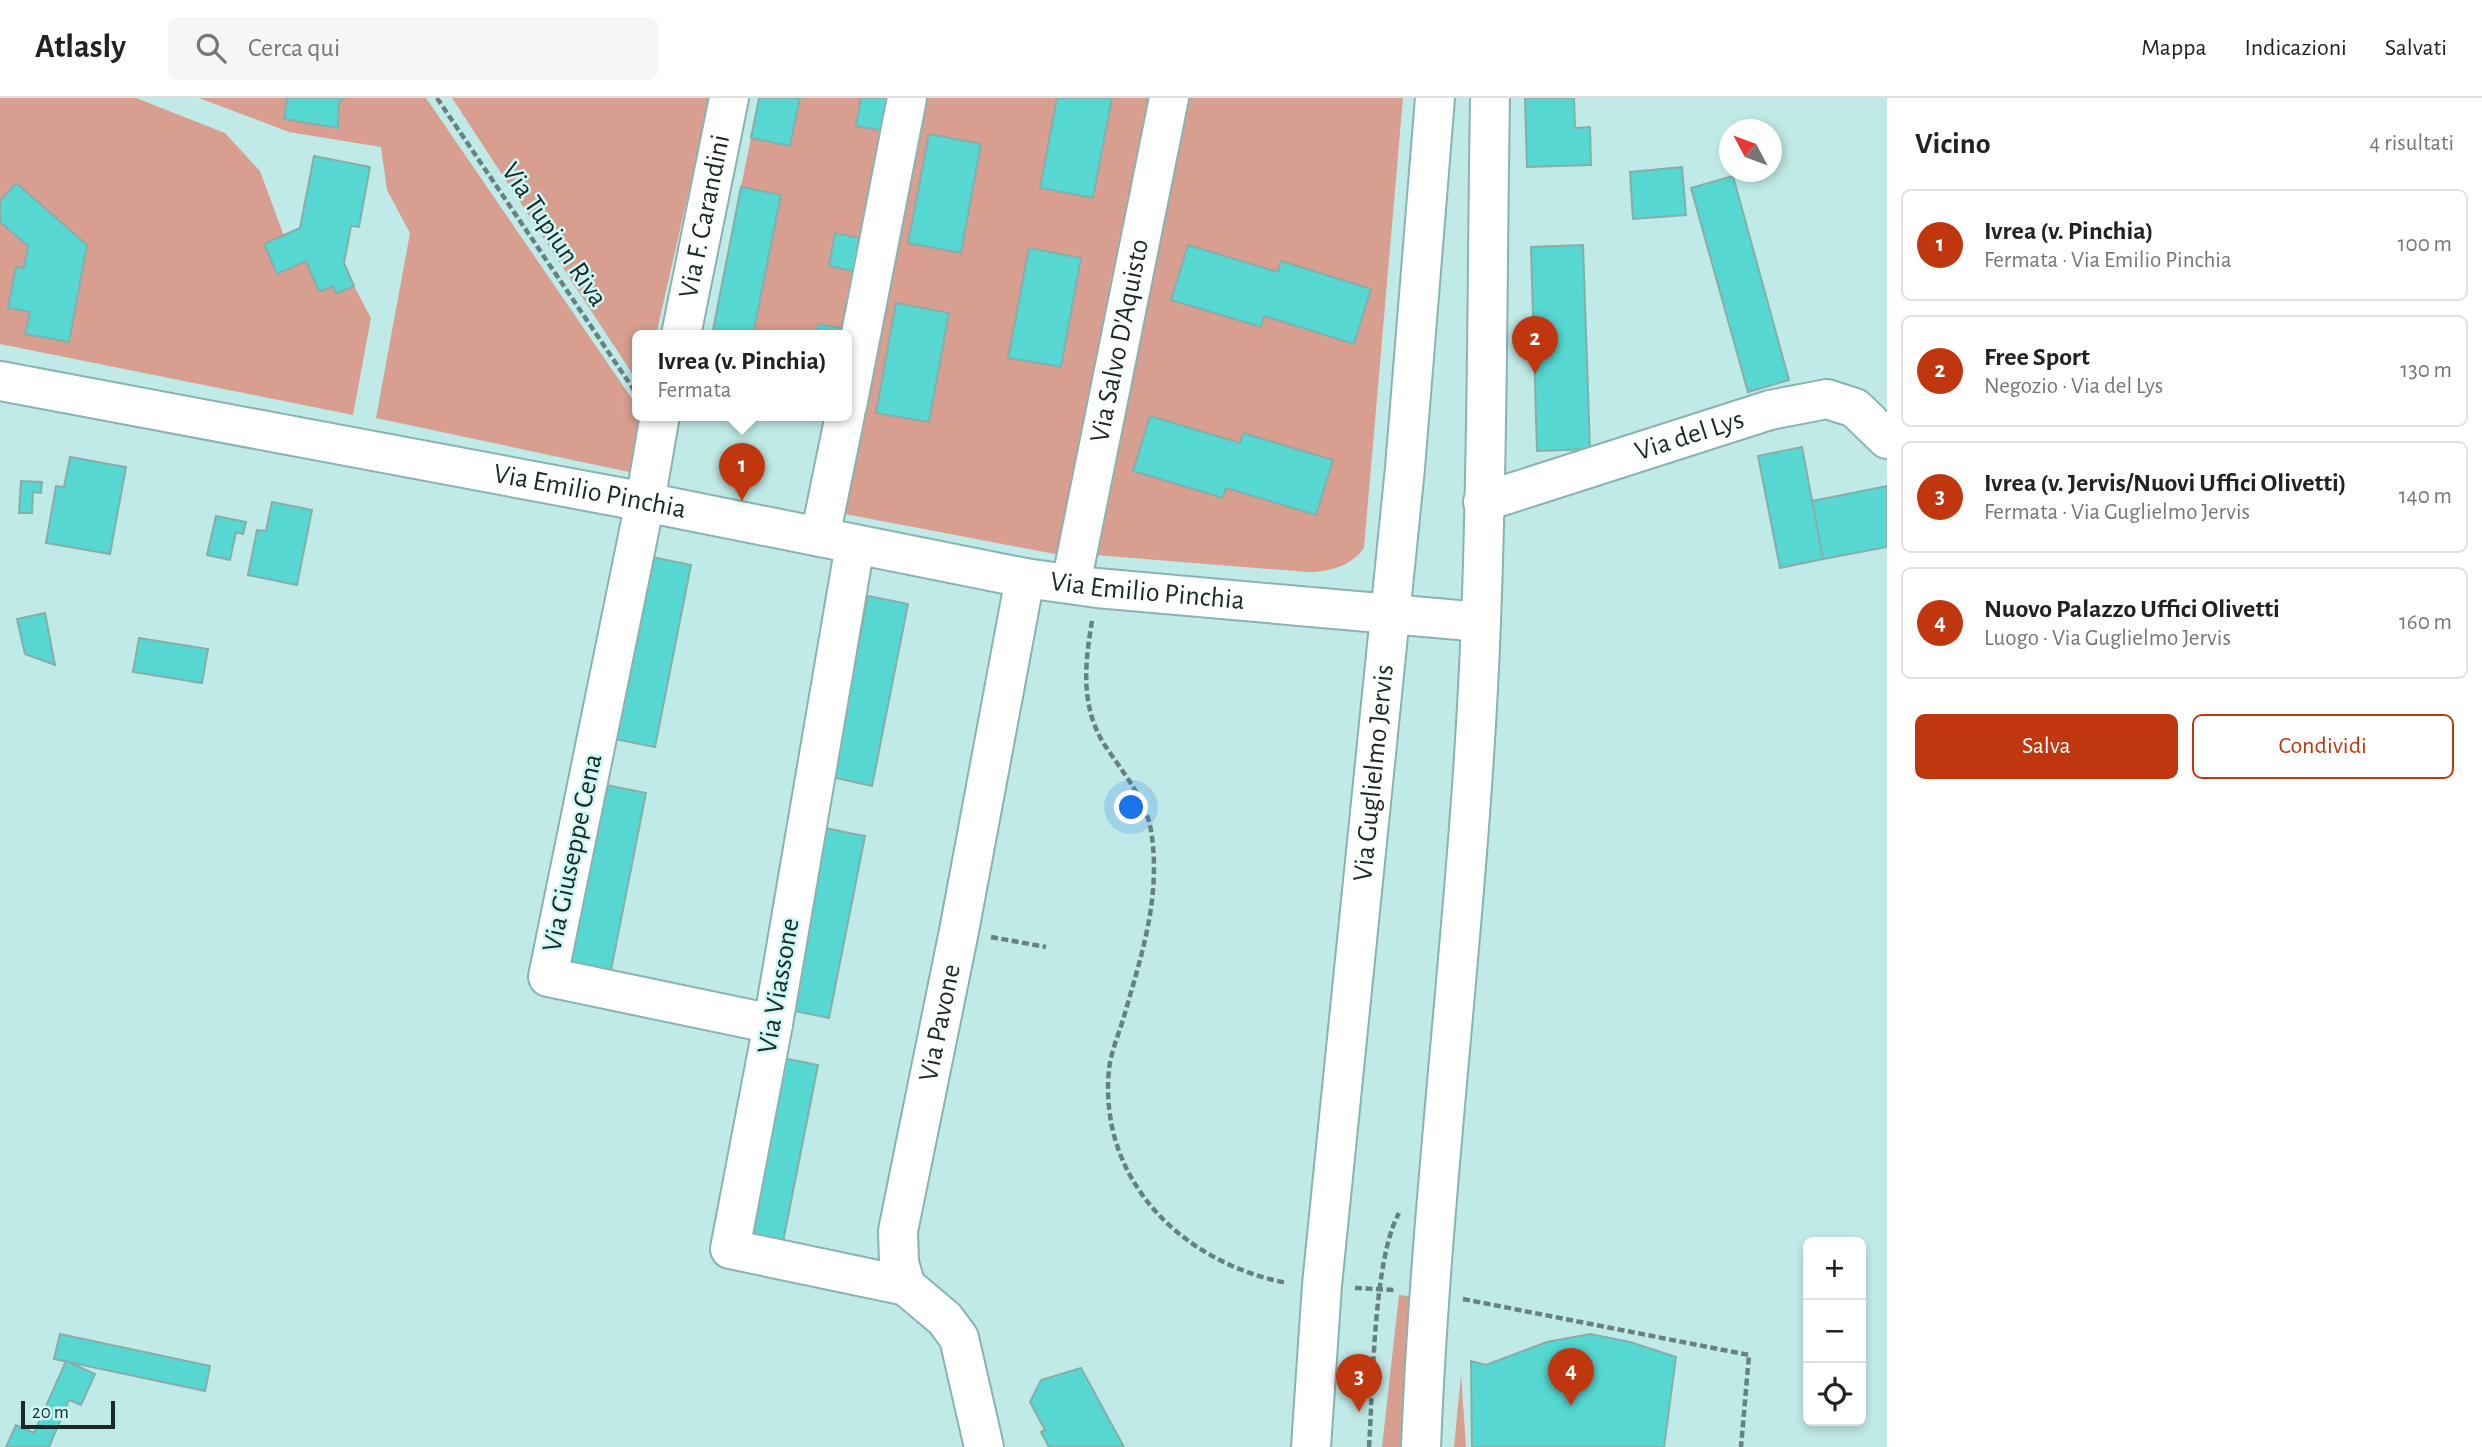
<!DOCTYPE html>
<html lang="it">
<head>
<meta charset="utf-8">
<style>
  :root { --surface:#fff; --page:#f6f6f6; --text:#222; --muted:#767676; --line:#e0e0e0; --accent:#bf360f }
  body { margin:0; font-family:"Alegreya Sans",sans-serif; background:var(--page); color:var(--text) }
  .controls { position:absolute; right:21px; bottom:21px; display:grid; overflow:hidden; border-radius:10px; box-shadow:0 4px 10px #0003 }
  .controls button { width:63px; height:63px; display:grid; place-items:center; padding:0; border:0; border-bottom:2px solid var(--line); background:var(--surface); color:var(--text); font:35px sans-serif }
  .compass { position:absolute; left:1719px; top:21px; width:63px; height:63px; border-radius:50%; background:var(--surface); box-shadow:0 4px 10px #0003; rotate:311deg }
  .scale { position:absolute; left:21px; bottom:18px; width:94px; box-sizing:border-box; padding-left:7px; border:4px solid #192928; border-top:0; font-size:19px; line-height:24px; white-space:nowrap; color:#192928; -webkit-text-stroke:5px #cdf8f5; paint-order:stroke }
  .you { position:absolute; left:1132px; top:710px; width:24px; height:24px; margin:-18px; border:5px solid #fff; border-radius:50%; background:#1a73e8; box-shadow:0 0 0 10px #1a73e833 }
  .badge { display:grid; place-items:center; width:46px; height:46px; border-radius:50%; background:var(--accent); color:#fff; font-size:23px; font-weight:700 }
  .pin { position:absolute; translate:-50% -58px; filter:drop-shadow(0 2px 4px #0008) }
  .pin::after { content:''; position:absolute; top:37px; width:24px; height:21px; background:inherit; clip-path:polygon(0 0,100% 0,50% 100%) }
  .popup { position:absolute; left:632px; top:232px; width:220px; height:91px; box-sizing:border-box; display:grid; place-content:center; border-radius:10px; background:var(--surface); filter:drop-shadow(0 2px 5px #0005); font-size:23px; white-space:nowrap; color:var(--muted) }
  .popup b { font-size:26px; color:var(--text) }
  .popup::after { content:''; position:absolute; left:50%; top:100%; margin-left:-14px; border:14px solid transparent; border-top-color:var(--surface) }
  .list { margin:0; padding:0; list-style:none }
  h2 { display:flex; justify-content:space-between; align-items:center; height:91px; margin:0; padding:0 28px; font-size:30px }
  h2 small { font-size:23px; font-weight:400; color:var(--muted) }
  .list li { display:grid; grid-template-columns:46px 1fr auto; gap:21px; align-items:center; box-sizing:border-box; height:112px; margin:0 14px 14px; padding:0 14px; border:2px solid var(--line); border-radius:10px }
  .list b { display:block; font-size:26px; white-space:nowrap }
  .list p { margin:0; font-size:23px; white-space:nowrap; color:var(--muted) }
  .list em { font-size:23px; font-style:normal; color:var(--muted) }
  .actions { display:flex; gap:14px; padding:21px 28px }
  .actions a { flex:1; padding:16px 0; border:2px solid var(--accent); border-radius:10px; text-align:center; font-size:24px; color:var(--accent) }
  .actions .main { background:var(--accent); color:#fff }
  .icon { flex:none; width:38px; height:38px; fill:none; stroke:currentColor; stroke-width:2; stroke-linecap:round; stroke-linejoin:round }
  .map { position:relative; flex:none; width:1887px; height:1349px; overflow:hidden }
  header { display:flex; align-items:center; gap:42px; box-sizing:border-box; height:98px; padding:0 35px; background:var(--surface); border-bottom:2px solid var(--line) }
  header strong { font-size:33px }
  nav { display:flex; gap:38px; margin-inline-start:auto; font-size:24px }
  .search { width:490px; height:63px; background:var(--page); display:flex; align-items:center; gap:18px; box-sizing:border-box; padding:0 24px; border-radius:10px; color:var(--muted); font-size:26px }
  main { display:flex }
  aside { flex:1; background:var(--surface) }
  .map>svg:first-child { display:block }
  .green { fill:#d89e8f }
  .building { fill:#56d7d1; stroke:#85aeab; stroke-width:2 }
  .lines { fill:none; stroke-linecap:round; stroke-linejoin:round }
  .minor-casing { stroke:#8ab2b0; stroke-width:42 }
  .major-casing { stroke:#8ab2b0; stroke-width:42 }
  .path { stroke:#668280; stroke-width:4.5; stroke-dasharray:7 3.5; stroke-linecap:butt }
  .minor { stroke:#fff; stroke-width:38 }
  .major { stroke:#fff; stroke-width:38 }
  .labels { text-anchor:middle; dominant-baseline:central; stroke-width:5; stroke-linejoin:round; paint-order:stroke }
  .street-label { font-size:28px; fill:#192928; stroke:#cdf8f5 }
</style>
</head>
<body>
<header>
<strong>Atlasly</strong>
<div class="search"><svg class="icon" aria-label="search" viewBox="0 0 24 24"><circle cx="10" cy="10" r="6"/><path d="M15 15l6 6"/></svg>Cerca qui</div>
<nav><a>Mappa</a><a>Indicazioni</a><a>Salvati</a></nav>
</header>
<main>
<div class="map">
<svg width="1887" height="1349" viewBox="0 0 1887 1349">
  <rect width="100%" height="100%" fill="#c0eae7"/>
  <!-- green -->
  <path class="green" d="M0,0H136L225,35L260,73L284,138L264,146L276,175L306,163L319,193L333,188L337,196L354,188L371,220L353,317L0,246Z
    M199,0H426L637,308V317H641L629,374L376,320L410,135L387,92L381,49L289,34Z
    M452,0H710L656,237H637V283Z
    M800,0H861L884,33L864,141L835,136L829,168L857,174L846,231L818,226L816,237H753L781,97L741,89L751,40L790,48Z
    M920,0H1149L1060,457L840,415Z
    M1187,0H1403L1364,450C1351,468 1330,474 1308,474L1095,457Z
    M1399,1197L1424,1200L1411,1349H1382Z
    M1461,1276L1466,1349H1454Z"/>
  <!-- building -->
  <path class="building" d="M287,0H344L339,4L338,30L284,21Z
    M759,0H800L790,48L751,40Z
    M861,0H891L884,33L856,28Z
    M1057,0H1112L1093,100L1040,90Z
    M1525,0H1574L1575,30L1590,29L1591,67L1527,69Z
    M929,36L981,46L961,155L908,145Z
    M314,58L370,69L359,129L351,128L344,165L354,188L336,196L333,188L319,194L306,163L277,176L264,146L300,130Z
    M1682,69L1686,117L1633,121L1630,74Z
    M1733,78L1789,282L1748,294L1691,90Z
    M16,85L87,147L69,244L25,236L30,214L8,210L16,169L24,170L28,148L0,124V103Z
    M741,89L781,97L753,237H712Z
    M835,135L864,141L857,174L829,168Z
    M1188,147L1278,174L1281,163L1371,191L1354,246L1264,218L1261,229L1171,202Z
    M1583,147L1590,351L1537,353L1531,149Z
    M1029,150L1081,160L1061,269L1008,260Z
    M896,205L949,215L929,324L876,315Z
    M818,226L846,231L845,237H816Z
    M1150,318L1240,345L1243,335L1333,362L1316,417L1226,390L1223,400L1133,373Z
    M1802,349L1823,461L1780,470L1758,358Z
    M70,359L126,369L110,456L46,445L56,388L64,389Z
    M21,383L42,384L41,395L33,394L32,415H19Z
    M1887,388V449L1823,461L1812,403Z
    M272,404L312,412L297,487L248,477L257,432L266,433Z
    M216,418L246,424L243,436L236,434L230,462L207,457Z
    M652,459L691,467L655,649L615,641Z
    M868,498L908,506L872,688L832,679Z
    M45,515L55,567L25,556L17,521Z
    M139,540L208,551L202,585L133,574Z
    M606,687L646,695L610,877L570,869Z
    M825,730L865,738L829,920L790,912Z
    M778,959L818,967L782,1149L742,1141Z
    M60,1236L210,1268L205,1293L54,1261Z
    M1590,1236L1630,1244L1676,1259L1664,1349H1472L1471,1263L1486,1267L1547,1244Z
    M66,1263L95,1276L81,1307L69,1302L49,1349H6L16,1327L34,1335Z
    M1081,1270L1124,1349H1049L1041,1334L1045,1332L1030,1304L1041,1282Z"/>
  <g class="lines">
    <defs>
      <g id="minor">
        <path id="s1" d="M681,237L729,0"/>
        <path id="s2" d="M0,283L645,404L1025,480L1097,490L1481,524"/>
        <path d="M847,308L907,0"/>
        <path d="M660,317L645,404L548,879L773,926"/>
        <path id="s3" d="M1483,404L1770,312L1827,301L1855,310L1887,341"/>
        <path d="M820,439L845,317"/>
        <path d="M855,447L773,926L730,1151L906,1188"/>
        <path id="s4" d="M1071,486L1169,0"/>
        <path id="s5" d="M984,1349L959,1240L945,1221L906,1188L899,1165L898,1133L959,833L1025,480"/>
        <path d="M1421,1349C1432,1073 1471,799 1481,523C1488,349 1487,174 1490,0"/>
      </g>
      <g id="major">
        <path id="s6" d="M1311,1349L1322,1187L1405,370L1435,0"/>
      </g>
    </defs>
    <!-- minor casing -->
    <use href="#minor" class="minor-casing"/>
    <!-- major casing -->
    <use href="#major" class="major-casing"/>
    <!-- path -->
    <path class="path" d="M437,0L636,295
      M1092,523C1085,565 1080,607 1104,646C1123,675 1148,703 1152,739C1160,801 1142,856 1125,915C1120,933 1111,953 1109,971C1098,1083 1183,1165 1287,1185
      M991,839L1046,849
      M1355,1190L1395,1192
      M1463,1201L1749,1257L1741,1349
      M1369,1349C1373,1291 1373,1162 1399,1115"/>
    <!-- minor -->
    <use href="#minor" class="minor"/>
    <!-- major -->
    <use href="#major" class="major"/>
  </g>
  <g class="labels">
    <!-- street labels -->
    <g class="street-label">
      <text stroke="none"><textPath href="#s1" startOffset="121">Via F. Carandini</textPath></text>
      <text transform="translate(554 137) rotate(56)">Via Tupiun Riva</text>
      <text stroke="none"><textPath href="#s4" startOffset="248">Via Salvo D'Aquisto</textPath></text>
      <text stroke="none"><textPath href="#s3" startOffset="217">Via del Lys</textPath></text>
      <text stroke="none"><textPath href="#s2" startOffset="600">Via Emilio Pinchia</textPath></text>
      <text stroke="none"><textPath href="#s2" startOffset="1167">Via Emilio Pinchia</textPath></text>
      <text stroke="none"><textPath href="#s6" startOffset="677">Via Guglielmo Jervis</textPath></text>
      <text transform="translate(573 755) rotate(-78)">Via Giuseppe Cena</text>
      <text transform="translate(779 888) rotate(-80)">Via Viassone</text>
      <text stroke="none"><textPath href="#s5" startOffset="455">Via Pavone</textPath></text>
    </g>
  </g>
</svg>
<div class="controls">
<button>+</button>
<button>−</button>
<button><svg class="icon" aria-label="locate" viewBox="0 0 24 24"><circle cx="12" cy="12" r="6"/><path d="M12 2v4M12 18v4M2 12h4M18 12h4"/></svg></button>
</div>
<svg class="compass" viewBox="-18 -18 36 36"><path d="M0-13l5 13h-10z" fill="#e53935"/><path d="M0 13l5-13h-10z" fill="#767676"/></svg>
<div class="scale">20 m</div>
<div class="you"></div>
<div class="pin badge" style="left:742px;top:403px">1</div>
<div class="popup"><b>Ivrea (v. Pinchia)</b>Fermata</div>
<div class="pin badge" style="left:1535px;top:276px">2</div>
<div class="pin badge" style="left:1359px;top:1314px">3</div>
<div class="pin badge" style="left:1571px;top:1308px">4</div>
</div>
<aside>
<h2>Vicino<small>4 risultati</small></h2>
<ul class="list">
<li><span class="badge">1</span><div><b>Ivrea (v. Pinchia)</b><p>Fermata · Via Emilio Pinchia</p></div><em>100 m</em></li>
<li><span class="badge">2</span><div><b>Free Sport</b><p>Negozio · Via del Lys</p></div><em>130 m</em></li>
<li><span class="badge">3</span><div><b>Ivrea (v. Jervis/Nuovi Uffici Olivetti)</b><p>Fermata · Via Guglielmo Jervis</p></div><em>140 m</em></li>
<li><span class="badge">4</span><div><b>Nuovo Palazzo Uffici Olivetti</b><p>Luogo · Via Guglielmo Jervis</p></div><em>160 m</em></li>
</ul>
<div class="actions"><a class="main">Salva</a><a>Condividi</a></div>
</aside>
</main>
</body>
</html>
